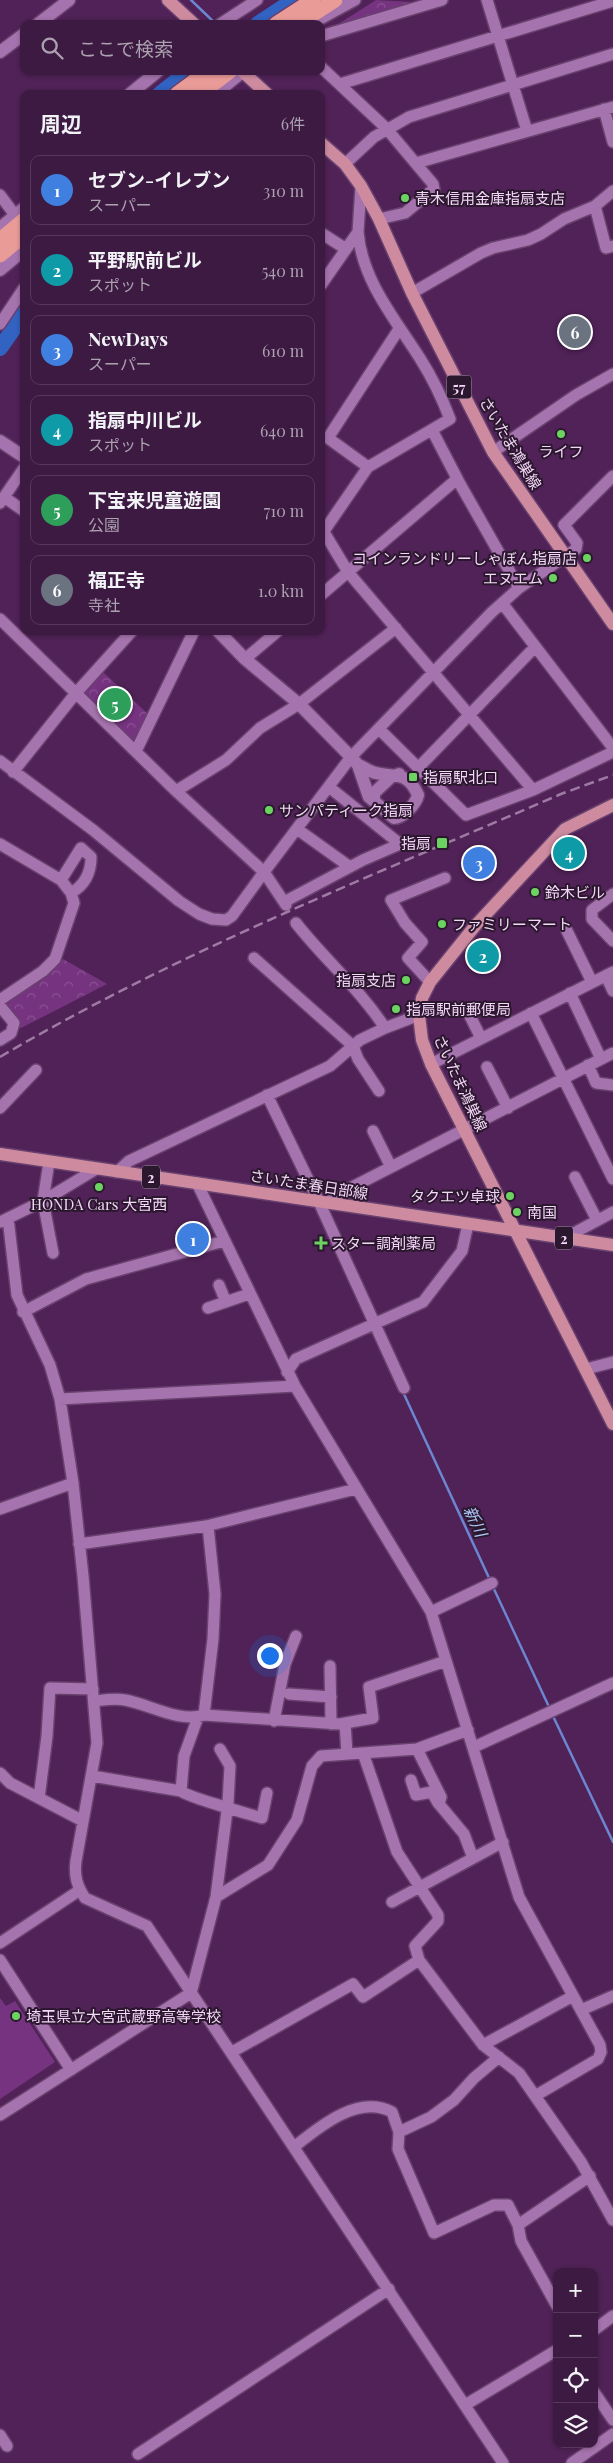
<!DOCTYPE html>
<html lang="ja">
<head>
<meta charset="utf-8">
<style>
  :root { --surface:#3c1a41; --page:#432348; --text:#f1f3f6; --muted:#aca1b1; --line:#55385a; --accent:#95b2f1 }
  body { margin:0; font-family:"Playfair Display","Noto Sans JP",serif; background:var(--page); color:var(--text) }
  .controls { position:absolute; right:15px; bottom:15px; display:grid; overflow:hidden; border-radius:10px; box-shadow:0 1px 4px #0004 }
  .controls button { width:45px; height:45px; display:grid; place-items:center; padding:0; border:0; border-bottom:1px solid var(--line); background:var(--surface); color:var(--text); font:25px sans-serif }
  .you { position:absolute; left:269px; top:1655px; width:18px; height:18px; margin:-12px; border:4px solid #fff; border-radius:50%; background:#1a73e8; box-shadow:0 0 0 8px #1a73e833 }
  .badge { display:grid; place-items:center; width:32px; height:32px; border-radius:50%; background:var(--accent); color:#fff; font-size:16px; font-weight:700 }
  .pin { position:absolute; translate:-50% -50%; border:2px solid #fff; box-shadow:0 1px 5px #0006 }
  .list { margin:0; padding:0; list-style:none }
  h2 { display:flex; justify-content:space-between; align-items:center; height:65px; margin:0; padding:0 20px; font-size:21px }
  h2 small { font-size:16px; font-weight:400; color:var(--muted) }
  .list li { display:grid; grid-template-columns:32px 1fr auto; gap:15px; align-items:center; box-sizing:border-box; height:70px; margin:0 10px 10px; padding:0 10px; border:1px solid var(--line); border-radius:10px }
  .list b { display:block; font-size:19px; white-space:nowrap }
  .list p { margin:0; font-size:16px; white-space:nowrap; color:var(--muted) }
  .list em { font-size:16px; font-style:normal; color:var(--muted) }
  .icon { flex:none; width:28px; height:28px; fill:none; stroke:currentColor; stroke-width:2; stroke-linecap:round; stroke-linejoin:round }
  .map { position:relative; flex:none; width:613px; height:2463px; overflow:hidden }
  .search { position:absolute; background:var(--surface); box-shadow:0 1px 4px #0004; left:20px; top:20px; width:305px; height:55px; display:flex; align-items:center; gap:12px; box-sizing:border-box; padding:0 18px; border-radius:10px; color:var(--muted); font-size:19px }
  .panel { position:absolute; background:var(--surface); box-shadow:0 1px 4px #0004; left:20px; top:90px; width:305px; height:545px; border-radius:10px }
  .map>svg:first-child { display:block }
  .green { fill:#763480 }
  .park { fill:url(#park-crowns) }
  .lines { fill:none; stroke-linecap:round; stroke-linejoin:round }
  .stream { stroke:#6c86d2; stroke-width:2.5 }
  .river { stroke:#3263c2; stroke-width:16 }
  .street-casing { stroke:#69416f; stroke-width:14 }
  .secondary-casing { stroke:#69416f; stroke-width:15 }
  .primary-casing { stroke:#69416f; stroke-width:15 }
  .highway-casing { stroke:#69416f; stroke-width:18 }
  .street { stroke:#a573ad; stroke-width:11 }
  .secondary { stroke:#a573ad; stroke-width:12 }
  .primary { stroke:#ce8ba0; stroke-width:12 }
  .highway { stroke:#e99b98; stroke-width:15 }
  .rail { stroke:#9f7aa4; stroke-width:2.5; stroke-dasharray:10 5; stroke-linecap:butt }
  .poi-dot { fill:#6cd362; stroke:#2b172e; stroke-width:2 }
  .labels { text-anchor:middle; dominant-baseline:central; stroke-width:4; stroke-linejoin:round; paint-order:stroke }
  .shield { fill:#2b172e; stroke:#b69dba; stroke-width:1 }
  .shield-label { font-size:14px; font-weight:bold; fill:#f2d7f6 }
  .poi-label { font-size:15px; fill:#f2d7f6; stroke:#2b172e; text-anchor:start }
  .street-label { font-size:15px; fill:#f2d7f6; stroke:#2b172e }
  .water-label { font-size:16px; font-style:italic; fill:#acc7f8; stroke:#2b172e }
</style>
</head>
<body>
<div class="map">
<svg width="613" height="2463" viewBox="0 0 613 2463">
  <defs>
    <pattern id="park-crowns" width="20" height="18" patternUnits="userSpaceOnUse" patternTransform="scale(1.25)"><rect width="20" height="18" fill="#763480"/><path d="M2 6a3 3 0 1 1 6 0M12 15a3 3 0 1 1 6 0" fill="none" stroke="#8a5193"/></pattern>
  </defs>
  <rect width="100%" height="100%" fill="#502257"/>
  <!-- green -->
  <path class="green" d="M0,1998L6,2006L15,2001L55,2062L0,2099Z"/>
  <!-- park -->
  <path class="park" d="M376,0L410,2L411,5L326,32Z
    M101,670L149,715L134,746L81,693Z
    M63,959L107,984L21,1028L3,1002L53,969Z"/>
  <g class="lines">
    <!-- stream -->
    <path class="stream" d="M191,0L216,24
      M403,1392L490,1580
      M493,1587L550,1709
      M552,1714L613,1842"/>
    <!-- river -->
    <path class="river" d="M258,24L294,0
      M160,94L189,71
      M0,348L24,314"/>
    <defs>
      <path id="street" d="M487,0L527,131
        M220,24L257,0
        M311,24L355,0
        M321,36L442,0
        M321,67L386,128L433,184L434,189L405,213L379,219
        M340,84L613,1
        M604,109L613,142
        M416,163L613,107
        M345,164L374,137L409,117L613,54
        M0,195L15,215
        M595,206L606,248L613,246
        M321,233L346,249
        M321,285L358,232L361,186
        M412,293L481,253L493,248L528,240L541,234L564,219L595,206L613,191
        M0,324L24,288
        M432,430L460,484L519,588
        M493,452L576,395L613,374
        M368,467L328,438L399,329
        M4,497L24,511
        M0,503L24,468
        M321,527L348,572L533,790
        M324,531L368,467L450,419C442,398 433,379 421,360C396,320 362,281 358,232
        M321,595L457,479
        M502,603L613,748
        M0,619L176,791L264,872L351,757L492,612L519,588L576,549L577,543L564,525L613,476
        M245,659L278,631
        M379,729L466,815L533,790L613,752
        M136,751L194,631
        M0,761L93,830L179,901L199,914L212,919L226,920L232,916L264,872L286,905
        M418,768L535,647
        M13,772L76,693L132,631
        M176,791L226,760L260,728L299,704L396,628
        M297,829L350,867
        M0,844L61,880L71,893L74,903L55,959L43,971L0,1000
        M61,880L81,848L91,857C91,873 85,885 71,893
        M613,894L592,910V919L613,941
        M284,902L363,860L400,844L329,787
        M296,923C324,959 360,989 385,1028L419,1015
        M567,931L592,982
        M254,958L353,1046L358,1059L379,1091
        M606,976L613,991
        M430,982L408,958L422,942L405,923L391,900L445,878
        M570,993L601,1059
        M0,1006L14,1023L11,1033L0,1040
        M531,1013L613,1179
        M469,1014L481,1038
        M431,1064L613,972
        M588,1065L596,1083L613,1085
        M487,1067L508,1108
        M267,1095L319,1202L404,1388
        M0,1108L36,1070
        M373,1131L391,1167
        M49,1162L43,1201L53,1253
        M117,1172L129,1161L330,1066L360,1040L385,1028
        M575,1177L597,1220
        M197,1183L295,1386L431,1612L519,1897L600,2045L601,2052L598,2059L535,2096
        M328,1203L331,1198L613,1053
        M8,1218L17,1295L50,1365L60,1399L73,1483L83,1576L97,1743L76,1861C74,1876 77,1886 85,1898L147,1926L503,2463
        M0,1222L43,1201L96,1169
        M569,1239L574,1233L613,1212
        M219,1285L226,1302
        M208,1308L249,1294
        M23,1312L86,1279L224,1241
        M586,1369L613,1362
        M287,1372L296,1359L423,1302L462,1251L468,1224
        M60,1399L295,1386
        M0,1509L73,1483
        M79,1544L206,1526L356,1489
        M431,1612L492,1583
        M330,1666L331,1724
        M289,1694L331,1697
        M94,1701C104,1700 115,1698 125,1700C149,1704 179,1723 204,1715L213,1639L215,1594L208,1526
        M204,1715L340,1724L373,1718L369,1687L446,1661
        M274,1721L285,1664L296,1636
        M345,1723L347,1754
        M474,1747L613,1683
        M417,1749L441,1797L439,1804L464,1834L473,1858
        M0,1773L10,1783L83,1821
        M92,1776L181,1791C187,1797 249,1814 262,1818L267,1793
        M411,1780L416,1795L432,1792L438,1803
        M181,1791L184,1756L198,1717
        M39,1798L47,1736L50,1688L93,1689
        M216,1897L268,1865L297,1820L312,1766L321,1756L417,1749L468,1730
        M392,1902L503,1842
        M0,1943L80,1890
        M0,1960L71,2070
        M419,1960L483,2045L519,2073L581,2162L613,2220
        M581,2010L613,1996
        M483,2045L573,1996
        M232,2052L353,1984L363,1997L419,1960L415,1946L438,1921V1915L397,1852L363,1753
        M0,2115L191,1993L216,1897L228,1803L230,1766L220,1749
        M399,2132L398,2149L434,2233L494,2205H508L518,2225L521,2241L557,2306
        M294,2147C319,2127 358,2094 392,2112L399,2132L431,2117L454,2100L474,2078L499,2057
        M518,2225L590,2176
        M594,2330L613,2316
        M594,2392L613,2420
        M465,2405L557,2350
        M0,2435L7,2446
        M138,2454L389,2289
        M572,2463L613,2434"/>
      <path id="secondary" d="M38,24L69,0
        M0,52L24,34
        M130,94L158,71
        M215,94L242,72
        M0,228L24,208
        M0,270L24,250
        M0,441L24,457
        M218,631L245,659L299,704L351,757L358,765L369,797L394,818C403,818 416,804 418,795C407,770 395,778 376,773C370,772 364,767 358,765
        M374,801V793L391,777L399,774"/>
      <path id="primary" d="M168,0L194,24
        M242,71L267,94
        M321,143L345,164L361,186L379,219L412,293L493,452L613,624
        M613,805L565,829L475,926L430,982L422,998L419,1015L422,1040L431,1064L613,1424
        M0,1154L613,1245"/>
      <path id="highway" d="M276,24L313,0
        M298,24L335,0
        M177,94L208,71
        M200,94L230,71
        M0,240L24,220
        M0,255L24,235"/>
    </defs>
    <!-- street casing -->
    <use href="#street" class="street-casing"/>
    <!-- secondary casing -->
    <use href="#secondary" class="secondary-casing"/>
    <!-- primary casing -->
    <use href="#primary" class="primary-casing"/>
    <!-- highway casing -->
    <use href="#highway" class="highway-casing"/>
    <!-- street -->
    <use href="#street" class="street"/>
    <!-- secondary -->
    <use href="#secondary" class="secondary"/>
    <!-- primary -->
    <use href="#primary" class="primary"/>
    <!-- highway -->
    <use href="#highway" class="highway"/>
    <!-- rail -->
    <path class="rail" d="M0,1057C178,952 372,876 561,794L613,775"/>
  </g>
  <!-- markers -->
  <g class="poi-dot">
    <circle cx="405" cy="198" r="5"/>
    <circle cx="561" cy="434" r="5"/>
    <circle cx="587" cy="558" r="5"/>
    <circle cx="553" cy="578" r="5"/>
    <rect x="408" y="772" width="10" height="10" rx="2.5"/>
    <circle cx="269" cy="810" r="5"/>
    <rect x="436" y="837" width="12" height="12" rx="2.5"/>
    <circle cx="535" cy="892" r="5"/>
    <circle cx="442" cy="924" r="5"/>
    <circle cx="406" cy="980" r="5"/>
    <circle cx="396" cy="1009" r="5"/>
    <circle cx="99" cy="1187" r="5"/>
    <circle cx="510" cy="1196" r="5"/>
    <circle cx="517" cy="1212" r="5"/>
    <path d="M318.5 1235.5h5v5h5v5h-5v5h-5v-5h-5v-5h5z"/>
    <circle cx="16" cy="2016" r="5"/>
  </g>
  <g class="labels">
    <!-- shield labels -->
    <g class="shield">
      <rect x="446.5" y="375.5" width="25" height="23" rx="4"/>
      <rect x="142" y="1165.5" width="18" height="23" rx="4"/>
      <rect x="555" y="1226.5" width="18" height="23" rx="4"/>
    </g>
    <g class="shield-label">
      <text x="459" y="387">57</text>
      <text x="151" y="1177">2</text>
      <text x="564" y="1238">2</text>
    </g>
    <!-- poi labels -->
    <g class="poi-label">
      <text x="415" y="198">青木信用金庫指扇支店</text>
      <text x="561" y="451" text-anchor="middle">ライフ</text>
      <text x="577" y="558" text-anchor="end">コインランドリーしゃぼん指扇店</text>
      <text x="543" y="578" text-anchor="end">エヌエム</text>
      <text x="423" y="777">指扇駅北口</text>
      <text x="279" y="810">サンパティーク指扇</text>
      <text x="431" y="843" text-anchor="end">指扇</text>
      <text x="545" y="892">鈴木ビル</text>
      <text x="452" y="924">ファミリーマート</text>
      <text x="396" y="980" text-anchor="end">指扇支店</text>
      <text x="406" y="1009">指扇駅前郵便局</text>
      <text x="500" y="1196" text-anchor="end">タクエツ卓球</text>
      <text x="99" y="1204" text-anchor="middle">HONDA Cars 大宮西</text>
      <text x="527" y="1212">南国</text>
      <text x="331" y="1243">スター調剤薬局</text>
      <text x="26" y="2016">埼玉県立大宮武蔵野高等学校</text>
    </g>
    <!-- street labels -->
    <g class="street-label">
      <text transform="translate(511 443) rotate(59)">さいたま鴻巣線</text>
      <text transform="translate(461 1083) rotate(65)">さいたま鴻巣線</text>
      <text transform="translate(309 1184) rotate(9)">さいたま春日部線</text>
    </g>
    <!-- water labels -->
    <g class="water-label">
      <text transform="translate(476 1521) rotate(65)">新川</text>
    </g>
  </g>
</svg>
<div class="controls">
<button>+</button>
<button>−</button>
<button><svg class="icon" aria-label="locate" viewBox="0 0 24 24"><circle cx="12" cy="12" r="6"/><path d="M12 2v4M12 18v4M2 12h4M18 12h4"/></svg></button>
<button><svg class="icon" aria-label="layers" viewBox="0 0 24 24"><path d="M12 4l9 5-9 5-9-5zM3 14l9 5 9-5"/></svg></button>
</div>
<div class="you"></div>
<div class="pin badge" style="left:193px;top:1239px;background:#3f7fe0">1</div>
<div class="pin badge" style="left:483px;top:956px;background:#0f9aa8">2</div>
<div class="pin badge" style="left:479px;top:863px;background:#3f7fe0">3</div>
<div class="pin badge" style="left:569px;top:853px;background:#0f9aa8">4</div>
<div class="pin badge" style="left:115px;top:704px;background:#2e9e5b">5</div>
<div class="pin badge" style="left:575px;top:332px;background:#6b7280">6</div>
<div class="search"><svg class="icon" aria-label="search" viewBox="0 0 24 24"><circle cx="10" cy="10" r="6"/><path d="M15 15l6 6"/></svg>ここで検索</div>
<section class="panel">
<h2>周辺<small>6件</small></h2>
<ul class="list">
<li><span class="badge" style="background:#3f7fe0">1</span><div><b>セブン-イレブン</b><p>スーパー</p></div><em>310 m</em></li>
<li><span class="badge" style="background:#0f9aa8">2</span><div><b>平野駅前ビル</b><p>スポット</p></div><em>540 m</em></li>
<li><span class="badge" style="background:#3f7fe0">3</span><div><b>NewDays</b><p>スーパー</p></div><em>610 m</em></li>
<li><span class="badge" style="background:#0f9aa8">4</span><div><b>指扇中川ビル</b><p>スポット</p></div><em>640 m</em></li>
<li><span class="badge" style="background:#2e9e5b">5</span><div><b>下宝来児童遊園</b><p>公園</p></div><em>710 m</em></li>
<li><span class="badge" style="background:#6b7280">6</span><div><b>福正寺</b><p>寺社</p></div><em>1.0 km</em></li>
</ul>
</section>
</div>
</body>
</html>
